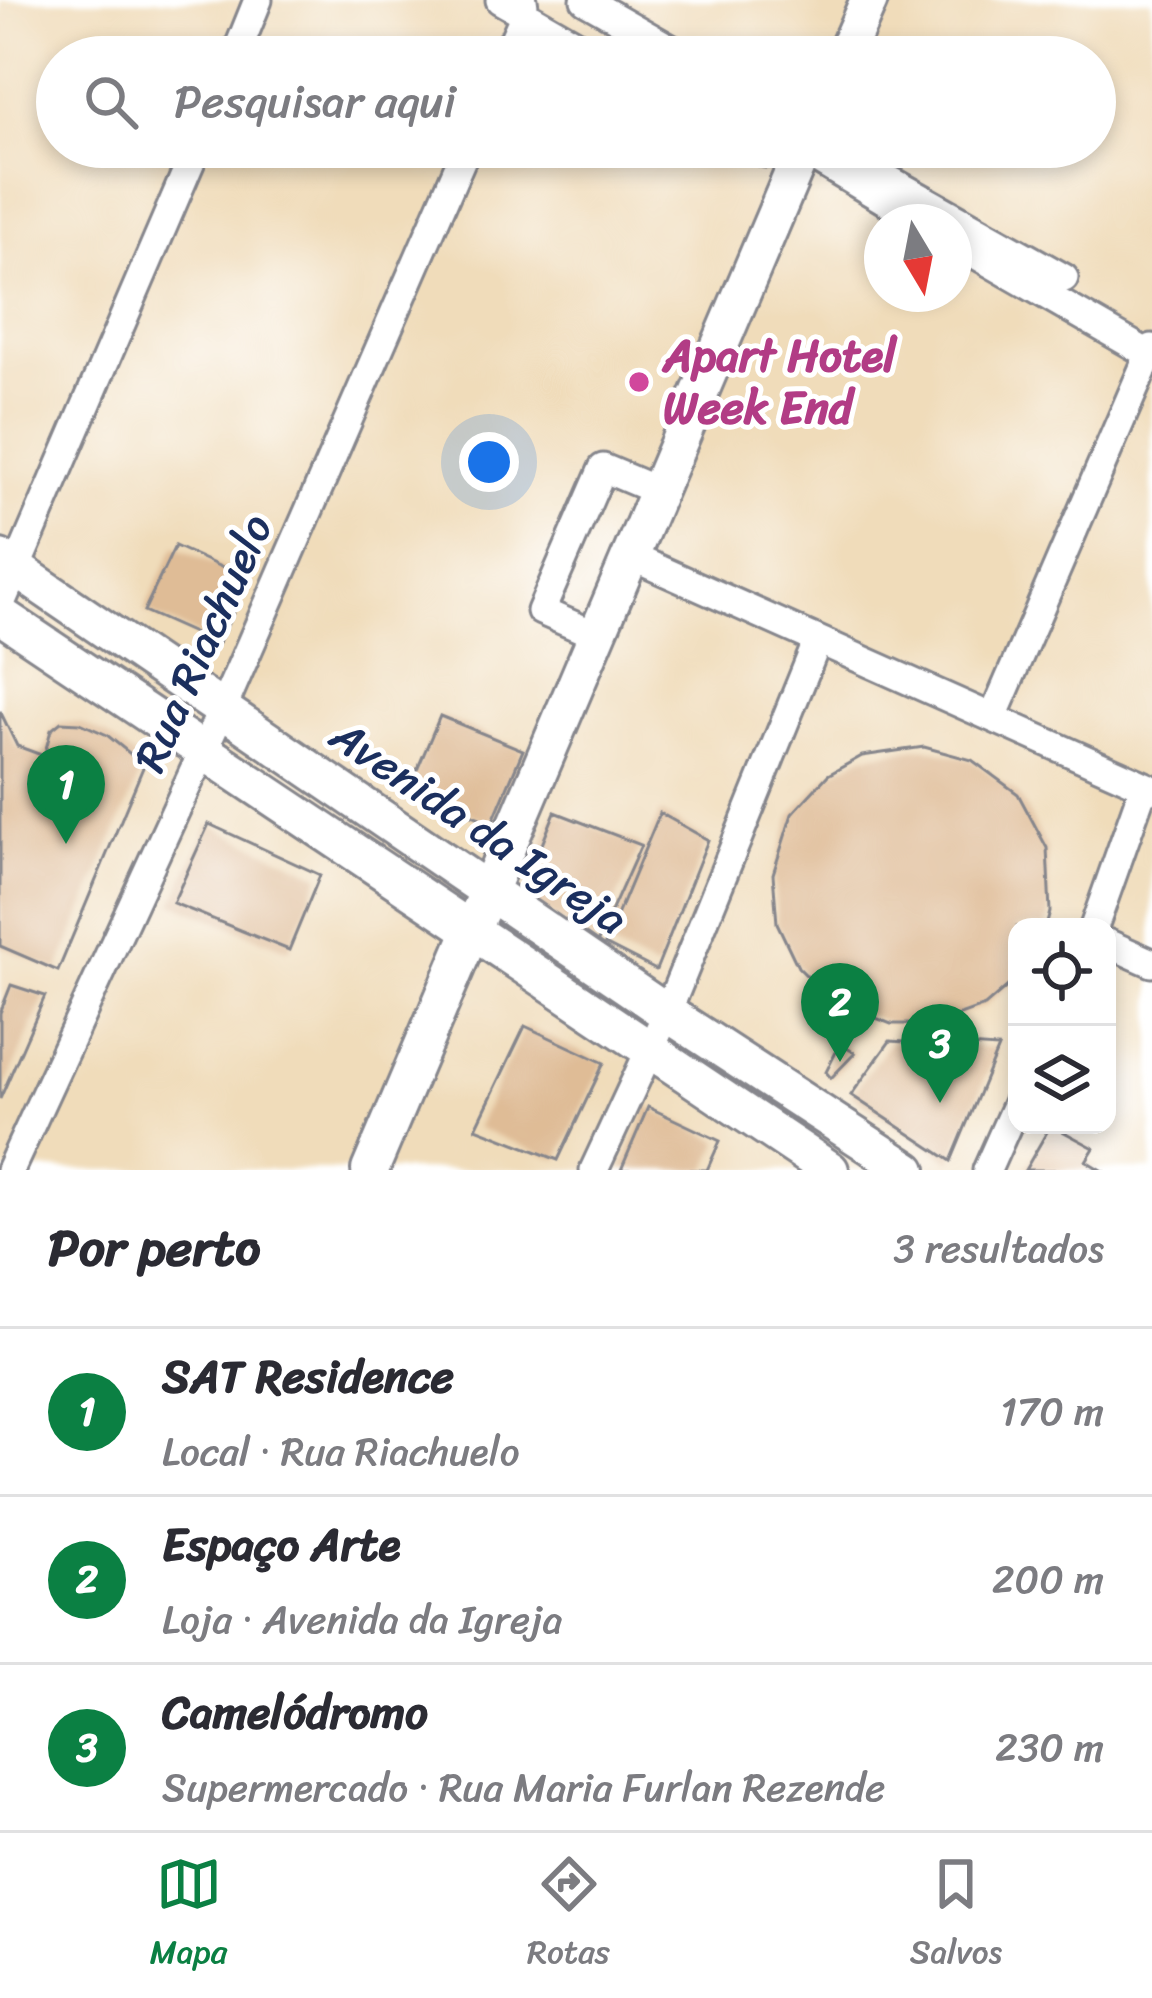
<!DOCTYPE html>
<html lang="pt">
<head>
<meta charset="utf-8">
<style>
  :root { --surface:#fff; --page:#f7f7f7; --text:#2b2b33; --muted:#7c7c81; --line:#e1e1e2; --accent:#0b8043 }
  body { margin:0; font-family:Sriracha,sans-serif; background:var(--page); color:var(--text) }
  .controls { position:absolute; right:36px; bottom:36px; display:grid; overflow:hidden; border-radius:24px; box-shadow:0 6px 18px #0003 }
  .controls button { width:108px; height:108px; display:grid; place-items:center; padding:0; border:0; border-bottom:3px solid var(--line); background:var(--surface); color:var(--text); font:60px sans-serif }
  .compass { position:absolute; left:864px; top:204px; width:108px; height:108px; border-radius:50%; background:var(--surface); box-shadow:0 6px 18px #0003; rotate:170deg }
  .you { position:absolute; left:489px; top:462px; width:42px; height:42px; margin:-30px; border:9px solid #fff; border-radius:50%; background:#1a73e8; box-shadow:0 0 0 18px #1a73e833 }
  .badge { display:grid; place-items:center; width:78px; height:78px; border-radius:50%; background:var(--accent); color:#fff; font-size:39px; font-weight:700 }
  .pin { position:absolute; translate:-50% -99px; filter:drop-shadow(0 3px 6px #0008) }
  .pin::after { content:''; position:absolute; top:63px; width:42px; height:36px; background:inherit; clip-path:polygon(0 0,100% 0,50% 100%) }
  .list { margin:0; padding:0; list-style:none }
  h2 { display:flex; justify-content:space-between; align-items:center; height:156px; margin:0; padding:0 48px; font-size:51px }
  h2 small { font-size:39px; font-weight:400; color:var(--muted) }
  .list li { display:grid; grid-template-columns:78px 1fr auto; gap:36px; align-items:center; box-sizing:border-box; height:168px; padding:0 48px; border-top:3px solid var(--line) }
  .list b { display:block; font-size:45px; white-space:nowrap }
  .list p { margin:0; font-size:39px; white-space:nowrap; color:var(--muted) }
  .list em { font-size:39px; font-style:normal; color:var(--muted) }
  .icon { flex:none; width:66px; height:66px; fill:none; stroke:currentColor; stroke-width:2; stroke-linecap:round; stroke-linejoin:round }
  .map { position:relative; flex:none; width:1152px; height:1170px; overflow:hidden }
  .search { position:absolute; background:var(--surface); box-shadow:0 6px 18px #0003; left:36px; right:36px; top:36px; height:132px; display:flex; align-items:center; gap:30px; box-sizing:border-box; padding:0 42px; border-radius:66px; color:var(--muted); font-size:45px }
  .sheet { height:660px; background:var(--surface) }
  nav { display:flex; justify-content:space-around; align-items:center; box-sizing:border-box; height:168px; border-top:3px solid var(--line); background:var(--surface); font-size:33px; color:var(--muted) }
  nav a { display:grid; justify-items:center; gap:6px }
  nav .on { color:var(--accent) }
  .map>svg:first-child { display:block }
  .building { fill:#dfbc96 }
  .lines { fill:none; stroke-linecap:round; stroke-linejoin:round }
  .minor-casing { stroke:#86868c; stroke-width:33 }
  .major-casing { stroke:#86868c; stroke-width:42 }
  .minor { stroke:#fff; stroke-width:27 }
  .major { stroke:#fff; stroke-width:36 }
  .hotel-dot { fill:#d1479c; stroke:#fff; stroke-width:4.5 }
  .labels { text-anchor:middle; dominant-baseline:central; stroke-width:10; stroke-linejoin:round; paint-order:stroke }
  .hotel-label { font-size:45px; font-weight:bold; fill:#b23c85; stroke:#fff; text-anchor:start }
  .street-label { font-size:45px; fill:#1b2f5e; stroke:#fff }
</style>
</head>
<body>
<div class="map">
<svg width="1152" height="1170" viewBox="0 0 1152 1170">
  <rect width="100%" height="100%" fill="#fff"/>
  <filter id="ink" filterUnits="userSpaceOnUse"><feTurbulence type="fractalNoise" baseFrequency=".00833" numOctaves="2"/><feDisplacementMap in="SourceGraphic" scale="24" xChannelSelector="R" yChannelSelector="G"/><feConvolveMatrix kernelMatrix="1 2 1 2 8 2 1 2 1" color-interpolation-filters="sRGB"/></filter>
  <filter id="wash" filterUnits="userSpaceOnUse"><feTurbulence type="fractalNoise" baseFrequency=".004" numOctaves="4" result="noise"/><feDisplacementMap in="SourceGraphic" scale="48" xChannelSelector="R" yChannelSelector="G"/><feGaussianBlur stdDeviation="2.7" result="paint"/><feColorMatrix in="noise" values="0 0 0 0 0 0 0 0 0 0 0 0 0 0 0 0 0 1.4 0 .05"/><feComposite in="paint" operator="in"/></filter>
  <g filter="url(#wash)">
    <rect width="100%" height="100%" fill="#f0dcba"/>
    <g id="blocks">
      <!-- building -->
      <path class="building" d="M175,546L249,580L218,644L144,611Z
        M0,711L17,746L44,756L51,730L61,722L80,723L107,735L144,765L58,971L0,946Z
        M440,716L523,750L492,823L409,789Z
        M924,747L972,760L1018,794L1047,848L1050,912L1046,927H1017V978L985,1006L935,1024H891L831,1000L798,967L777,923L773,874L792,814L828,775L862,756Z
        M555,812L641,845L597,943L521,897Z
        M660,813L708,840L656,970L605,944Z
        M209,824L320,875L289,950L173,903Z
        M11,985L45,996L0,1099V1013Z
        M525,1026L604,1063L558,1160L476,1128Z
        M890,1041L998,1048L951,1161L851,1095Z
        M840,1044L855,1053L831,1078L826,1072Z
        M648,1107L720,1141L707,1170H621Z
        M1051,1125L1094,1148L1086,1161L1101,1170H1025Z"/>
    </g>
  </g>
  <g filter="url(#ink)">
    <use href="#blocks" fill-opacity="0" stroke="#86868c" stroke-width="3"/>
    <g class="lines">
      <defs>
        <path id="minor" d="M500,0L599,57
          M585,0L685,57
          M235,57L258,0
          M506,57L525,14L523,0
          M755,147L766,153L803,151L921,222
          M831,147L1064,278
          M954,242L1152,356
          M632,557L1152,789
          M0,606L197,147
          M598,636L541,611L603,468L660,492
          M993,717L1152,348
          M1094,927L1144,786
          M1107,943L1152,963
          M10,1170L222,710L467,147
          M594,1170L667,1013L818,640
          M987,1170L1017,1103"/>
        <path id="major" d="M844,57L869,0
          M0,558L667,1013L908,1170
          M0,615L830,1170
          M370,1170L804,147"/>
      </defs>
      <!-- minor casing -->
      <use href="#minor" class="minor-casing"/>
      <!-- major casing -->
      <use href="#major" class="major-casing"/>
      <!-- minor -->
      <use href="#minor" class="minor"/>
      <!-- major -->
      <use href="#major" class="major"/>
    </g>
  </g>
  <!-- markers -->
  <circle class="hotel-dot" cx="639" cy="382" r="12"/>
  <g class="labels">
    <!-- hotel labels -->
    <g class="hotel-label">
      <text x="663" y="356">Apart Hotel<tspan x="663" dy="52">Week End</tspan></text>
    </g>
    <!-- street labels -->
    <g class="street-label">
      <text transform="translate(203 643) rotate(-66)">Rua Riachuelo</text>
      <text transform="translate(479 827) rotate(34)">Avenida da Igreja</text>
    </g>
  </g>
</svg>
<div class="controls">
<button><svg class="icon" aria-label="locate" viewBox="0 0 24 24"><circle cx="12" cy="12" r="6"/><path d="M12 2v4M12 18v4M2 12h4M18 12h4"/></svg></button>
<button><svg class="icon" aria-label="layers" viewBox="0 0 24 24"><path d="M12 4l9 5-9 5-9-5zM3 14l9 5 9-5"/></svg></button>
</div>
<svg class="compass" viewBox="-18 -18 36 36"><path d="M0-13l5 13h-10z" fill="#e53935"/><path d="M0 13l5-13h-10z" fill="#7c7c81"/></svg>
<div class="you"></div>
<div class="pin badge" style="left:66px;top:844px">1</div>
<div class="pin badge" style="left:840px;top:1062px">2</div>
<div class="pin badge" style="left:940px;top:1103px">3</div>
<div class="search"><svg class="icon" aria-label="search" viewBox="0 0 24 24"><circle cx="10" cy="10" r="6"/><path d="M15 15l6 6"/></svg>Pesquisar aqui</div>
</div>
<section class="sheet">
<h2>Por perto<small>3 resultados</small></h2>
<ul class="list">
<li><span class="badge">1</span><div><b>SAT Residence</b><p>Local · Rua Riachuelo</p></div><em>170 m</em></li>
<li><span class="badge">2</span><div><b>Espaço Arte</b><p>Loja · Avenida da Igreja</p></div><em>200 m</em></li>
<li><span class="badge">3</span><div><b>Camelódromo</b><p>Supermercado · Rua Maria Furlan Rezende</p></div><em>230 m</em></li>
</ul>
</section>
<nav>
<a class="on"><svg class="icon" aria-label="map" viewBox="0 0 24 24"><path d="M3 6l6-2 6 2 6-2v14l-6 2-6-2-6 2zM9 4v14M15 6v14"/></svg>Mapa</a>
<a><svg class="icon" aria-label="directions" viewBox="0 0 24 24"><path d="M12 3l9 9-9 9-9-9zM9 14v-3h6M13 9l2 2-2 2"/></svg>Rotas</a>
<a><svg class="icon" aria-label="saved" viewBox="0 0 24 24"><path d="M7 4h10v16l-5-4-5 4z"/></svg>Salvos</a>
</nav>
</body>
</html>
